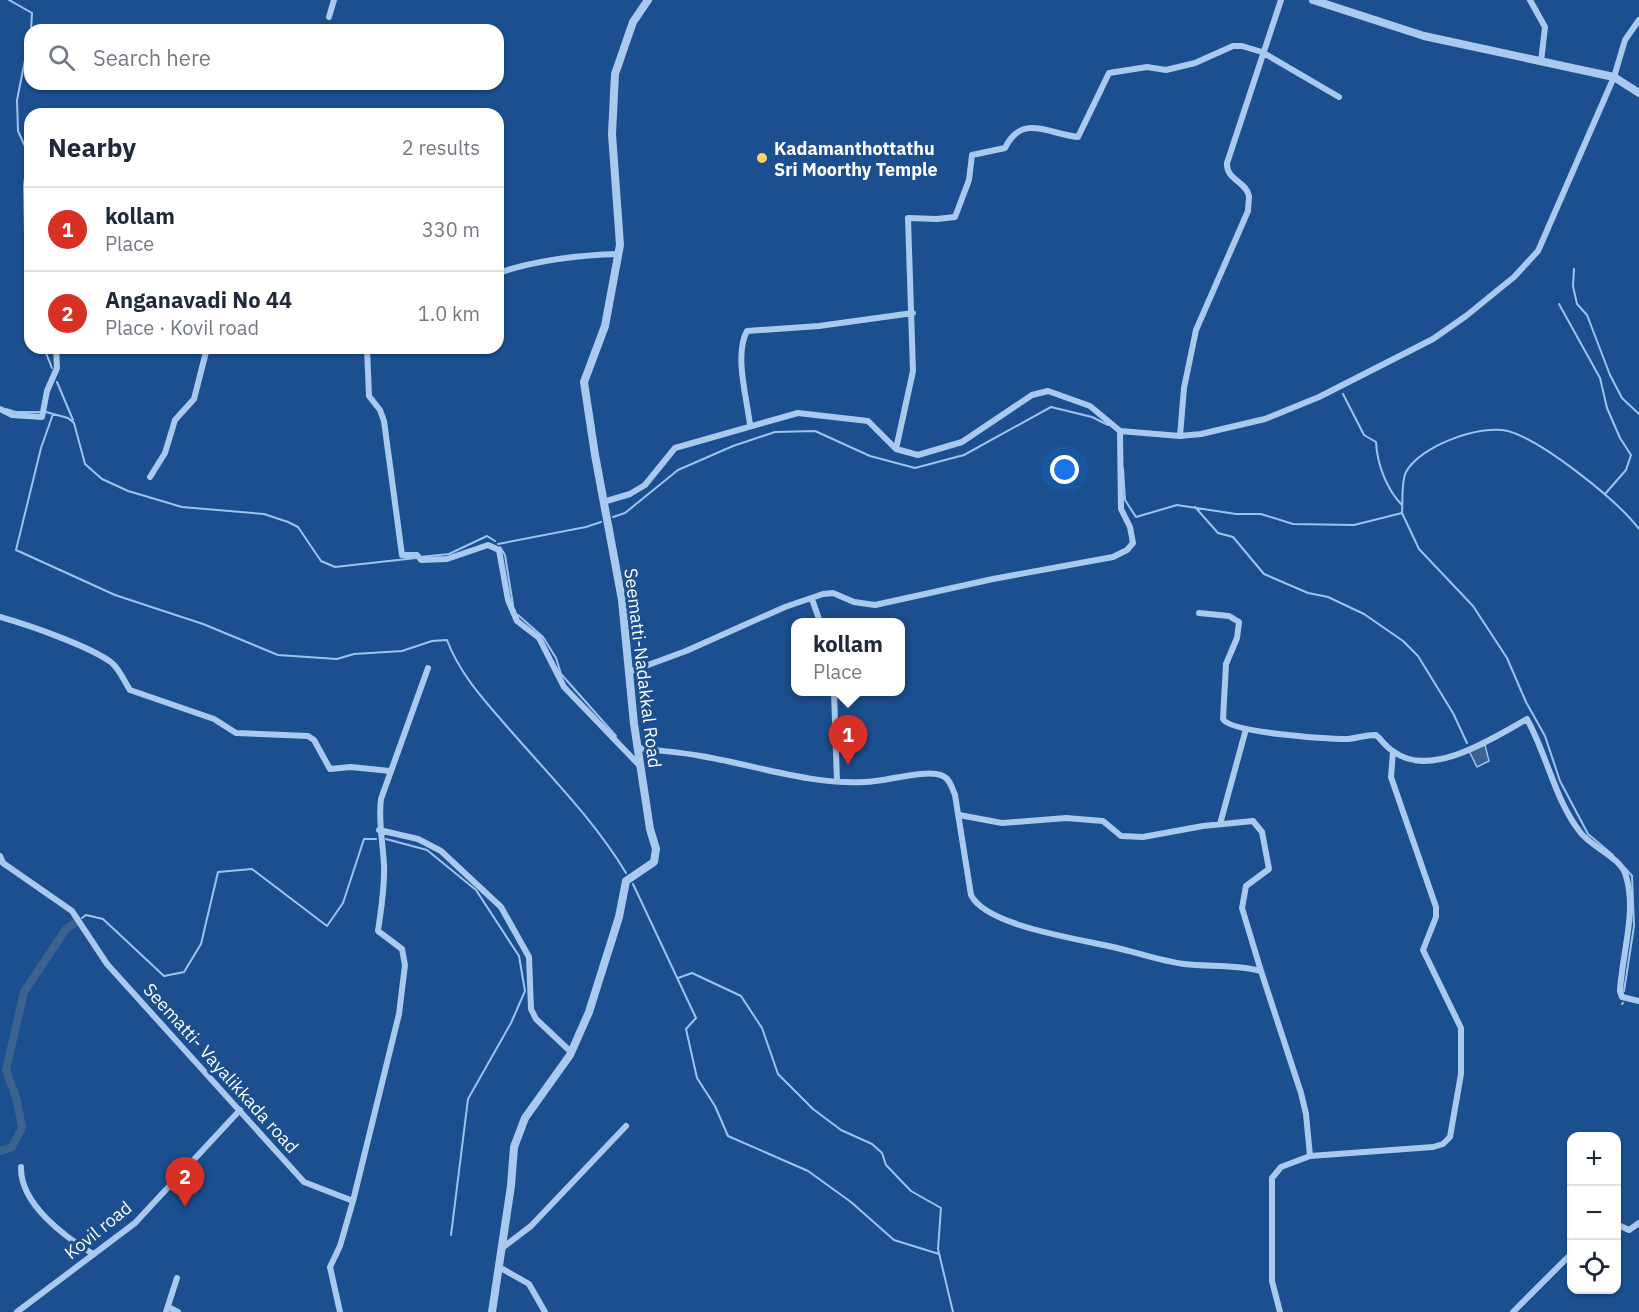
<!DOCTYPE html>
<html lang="en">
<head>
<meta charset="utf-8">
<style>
  :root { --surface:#fff; --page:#f6f6f7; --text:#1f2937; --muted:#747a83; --line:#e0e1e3; --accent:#d93025 }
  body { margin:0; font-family:"IBM Plex Sans",sans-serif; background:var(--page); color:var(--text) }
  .controls { position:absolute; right:18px; bottom:18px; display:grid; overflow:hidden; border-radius:12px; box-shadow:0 2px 4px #0004 }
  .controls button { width:54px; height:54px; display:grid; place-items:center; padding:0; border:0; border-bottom:2px solid var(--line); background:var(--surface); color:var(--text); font:30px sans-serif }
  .you { position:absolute; left:1065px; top:470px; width:21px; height:21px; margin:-15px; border:4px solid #fff; border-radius:50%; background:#1a73e8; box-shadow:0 0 0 9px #1a73e833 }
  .badge { display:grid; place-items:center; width:39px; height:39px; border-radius:50%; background:var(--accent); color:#fff; font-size:20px; font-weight:700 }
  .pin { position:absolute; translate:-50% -50px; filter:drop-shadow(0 2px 3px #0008) }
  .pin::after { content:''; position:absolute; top:32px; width:21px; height:18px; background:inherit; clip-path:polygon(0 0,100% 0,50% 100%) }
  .popup { position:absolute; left:791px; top:618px; width:114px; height:78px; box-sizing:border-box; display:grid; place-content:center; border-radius:12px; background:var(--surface); filter:drop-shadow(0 2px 4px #0005); font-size:20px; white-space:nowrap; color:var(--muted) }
  .popup b { font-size:22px; color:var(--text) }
  .popup::after { content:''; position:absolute; left:50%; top:100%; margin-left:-12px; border:12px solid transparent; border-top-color:var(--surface) }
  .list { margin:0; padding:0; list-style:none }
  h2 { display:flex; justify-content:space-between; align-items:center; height:78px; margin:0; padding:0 24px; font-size:26px }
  h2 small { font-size:20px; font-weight:400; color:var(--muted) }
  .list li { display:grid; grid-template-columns:39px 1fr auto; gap:18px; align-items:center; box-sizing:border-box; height:84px; padding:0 24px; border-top:2px solid var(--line) }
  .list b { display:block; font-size:22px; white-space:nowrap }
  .list p { margin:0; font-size:20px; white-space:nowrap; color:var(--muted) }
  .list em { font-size:20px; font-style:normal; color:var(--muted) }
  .icon { flex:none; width:33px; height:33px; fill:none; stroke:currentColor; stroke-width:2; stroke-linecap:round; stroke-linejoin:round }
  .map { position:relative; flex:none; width:1639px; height:1312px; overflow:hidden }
  .search { position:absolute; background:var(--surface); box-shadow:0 2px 4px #0004; left:24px; top:24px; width:480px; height:66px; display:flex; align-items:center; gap:15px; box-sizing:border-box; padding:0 21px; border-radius:18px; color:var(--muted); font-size:22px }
  .panel { position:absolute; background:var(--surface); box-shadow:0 2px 4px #0004; left:24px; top:108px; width:480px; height:246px; border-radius:18px }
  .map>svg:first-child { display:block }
  .water { fill:#3c6290; stroke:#9cc4f0; stroke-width:1.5 }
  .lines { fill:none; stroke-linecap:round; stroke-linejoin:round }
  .stream { stroke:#9cc4f0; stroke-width:2 }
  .canal { stroke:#3c6290; stroke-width:8 }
  .minor { stroke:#a9c9ee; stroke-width:6 }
  .tertiary { stroke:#a9c9ee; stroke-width:8 }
  .poi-dot { fill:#ffd166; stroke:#1b4f8f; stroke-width:2 }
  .labels { text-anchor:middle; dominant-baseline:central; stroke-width:6; stroke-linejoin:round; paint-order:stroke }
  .poi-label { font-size:18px; font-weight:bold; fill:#fff; stroke:#1b4f8f; text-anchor:start }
  .street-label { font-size:18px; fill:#fff; stroke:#1b4f8f }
</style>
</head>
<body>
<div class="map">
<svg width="1639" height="1312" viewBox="0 0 1639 1312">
  <rect width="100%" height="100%" fill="#1b4f8f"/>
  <!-- water -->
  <path class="water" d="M1485,745L1489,761L1477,767L1469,751Z"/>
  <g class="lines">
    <!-- stream -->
    <path class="stream" d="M9,0L32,13L31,30
      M30,35L17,100L18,131L28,153L24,185L25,235L30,276
      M1574,269L1573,286L1577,304L1587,315L1610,375L1622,398L1639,414
      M1559,304L1600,378L1607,408L1620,438L1631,455L1626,470L1605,494
      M44,348L52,368
      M57,382L73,420
      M1343,394L1364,435L1376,442C1377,464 1387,490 1402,505
      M6,409L16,412H41
      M46,412L68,418L74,423L85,464L102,479L128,491L182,507L264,514L288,522L298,527L321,561L335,567L416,558
      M53,414L41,448L16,550L115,595L203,624L278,655L337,659L354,654L402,651L432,641L447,640C460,675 486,702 510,730C550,776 594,820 626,873
      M1123,468L1125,500L1136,517L1177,505L1236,514H1261L1293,524L1354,525L1402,513L1419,549L1473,606L1507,658L1526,702L1545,736L1560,781L1588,834L1613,855
      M1195,507L1218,533L1233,537L1264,574L1308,593L1328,597L1364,614L1403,641L1418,656L1453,713L1467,743
      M1402,512C1403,501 1401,482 1406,472C1420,446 1480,424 1508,431C1543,441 1617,500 1639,529
      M613,517L625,513L678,470L733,446L775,432L815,431L870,456L915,468L964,455L1051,407L1092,417L1108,425
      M498,544L586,527L601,522
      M500,547L505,555L513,605
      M420,557L449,554L487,536L495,541
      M518,615L543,637L556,658L561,674L616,736
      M386,839L427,850L476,890L519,956L525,991L511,1023L468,1099L451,1235
      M633,884L696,1018L686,1029L697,1078L715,1106L728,1136L808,1171L851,1202L894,1240L939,1254
      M82,918L86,915L103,919L164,976L184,972L201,944L218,872L252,869L327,926L343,903L364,839H376
      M678,978L692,973L741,996L762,1028L778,1074L813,1109L841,1130L872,1144L882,1153L886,1165L911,1191L941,1208L938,1249L953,1312
      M1624,991L1634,926L1632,876L1625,868
      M1622,1004L1623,1003"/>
    <!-- canal -->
    <path class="canal" d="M0,1151L12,1147L22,1128L17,1100L6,1070L24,992L66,929L75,923"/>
    <!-- minor -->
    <path class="minor" d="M1530,0L1545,27L1541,62
      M329,17L334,0
      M498,273C537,260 577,255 619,254
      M367,348L369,396L380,410L384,421L402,555H417L421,560L447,559L488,545L499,550L508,600L517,621L539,638L564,687L640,766
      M0,409L12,415L42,417L47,391L57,368L56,348
      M750,425C747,398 734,355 747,331L819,326L913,313
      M1180,436L1184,388L1196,330L1248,211C1248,207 1249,200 1249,196C1246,181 1226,180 1227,163L1281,0
      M896,449L913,371L908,218L937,219L955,217L969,180L972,155L1005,148C1022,113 1048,134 1078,137L1109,73L1147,67L1166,70L1195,63L1233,46H1242L1262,52L1339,97
      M150,477L165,453L175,420L194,399L207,348
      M603,502L630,494L645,485L675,448L798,413L868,421L896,449L918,455L962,442L1032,395L1048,391L1090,406L1120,431L1180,436L1201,434L1265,419L1319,397L1433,339L1466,316L1514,277L1538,251L1614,77L1625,40L1639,20
      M812,599L820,622
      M1199,613L1229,616L1239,622L1237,638L1226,664L1223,719C1230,733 1329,739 1348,739C1357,738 1366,735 1376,735C1382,740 1386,747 1393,751C1430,780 1493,738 1527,719C1547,755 1555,800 1580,832C1592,848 1621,857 1626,876C1637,912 1622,953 1620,991L1622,997L1639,1001
      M0,617C28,625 90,646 112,663C120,670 124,681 130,690L214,719L236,733L308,736L314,740L330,769L351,767L390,771
      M629,672L686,651L785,607L823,594L833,593L854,602L875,605L993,579L1113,557L1127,550L1133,543L1130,527L1121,509L1120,431
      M834,692L837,781
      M637,748C659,751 680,752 701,756C755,765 810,785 865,782C884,782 927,768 943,776C950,779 952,788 955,795L971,895C986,926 1079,939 1113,947C1136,952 1160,961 1184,964C1209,967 1236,964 1261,971L1301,1093L1306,1114L1310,1156L1281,1167L1272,1178V1281L1280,1312
      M959,815L1002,823L1066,818L1103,821L1121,836L1143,837L1203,826L1253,821L1262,832L1269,869L1246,886L1242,908L1261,971
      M1220,824L1246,729
      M379,830L418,839L441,851L501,907L529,957L531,1009L536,1019L571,1052
      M0,856L3,863L72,911L107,964L304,1182L353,1201L340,1246L330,1267L340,1312
      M1310,1156L1433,1147L1443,1144L1450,1137L1461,1074V1028L1423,950L1436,917V907L1391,777L1393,752
      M21,1167C20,1204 65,1237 93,1254
      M353,1201L399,1014L405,965L402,949L378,931C381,909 385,888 384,865C383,842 378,822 381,799L428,668
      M1616,1224L1629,1230L1639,1223
      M502,1248L531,1226L626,1126
      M499,1267L529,1284L545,1312
      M168,1307L178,1312
      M17,1312L135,1223L240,1110
      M166,1312L177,1278
      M1513,1312L1572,1253"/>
    <!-- tertiary -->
    <path class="tertiary" d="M1313,0L1424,36L1614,77L1639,93
      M492,1312L511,1186L514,1147L525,1118L570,1055L589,1012L619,917L626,881L654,862L656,849L650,829L634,724L622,600L595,455L584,382L605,326L620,245L612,134L615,74L633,22L648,0"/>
  </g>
  <!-- markers -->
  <circle class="poi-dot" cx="762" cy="158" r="6"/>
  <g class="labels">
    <!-- poi labels -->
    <g class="poi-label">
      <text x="774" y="148">Kadamanthottathu<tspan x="774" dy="21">Sri Moorthy Temple</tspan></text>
    </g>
    <!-- street labels -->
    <g class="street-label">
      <text transform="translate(643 668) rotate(83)">Seematti-Nadakkal Road</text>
      <text transform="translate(221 1068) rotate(48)">Seematti- Vayalikkada road</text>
      <text transform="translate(98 1230) rotate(-39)">Kovil road</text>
    </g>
  </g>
</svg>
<div class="controls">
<button>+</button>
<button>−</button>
<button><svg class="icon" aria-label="locate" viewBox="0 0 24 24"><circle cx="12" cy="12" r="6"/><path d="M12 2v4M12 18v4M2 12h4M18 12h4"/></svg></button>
</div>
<div class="you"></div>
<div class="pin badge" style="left:848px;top:765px">1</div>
<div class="popup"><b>kollam</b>Place</div>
<div class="pin badge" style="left:185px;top:1207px">2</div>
<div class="search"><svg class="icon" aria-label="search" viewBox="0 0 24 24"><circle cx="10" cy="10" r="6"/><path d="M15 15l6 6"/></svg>Search here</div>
<section class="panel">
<h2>Nearby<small>2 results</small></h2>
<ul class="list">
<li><span class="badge">1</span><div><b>kollam</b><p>Place</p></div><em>330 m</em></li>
<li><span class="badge">2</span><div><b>Anganavadi No 44</b><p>Place · Kovil road</p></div><em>1.0 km</em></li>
</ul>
</section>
</div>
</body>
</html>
